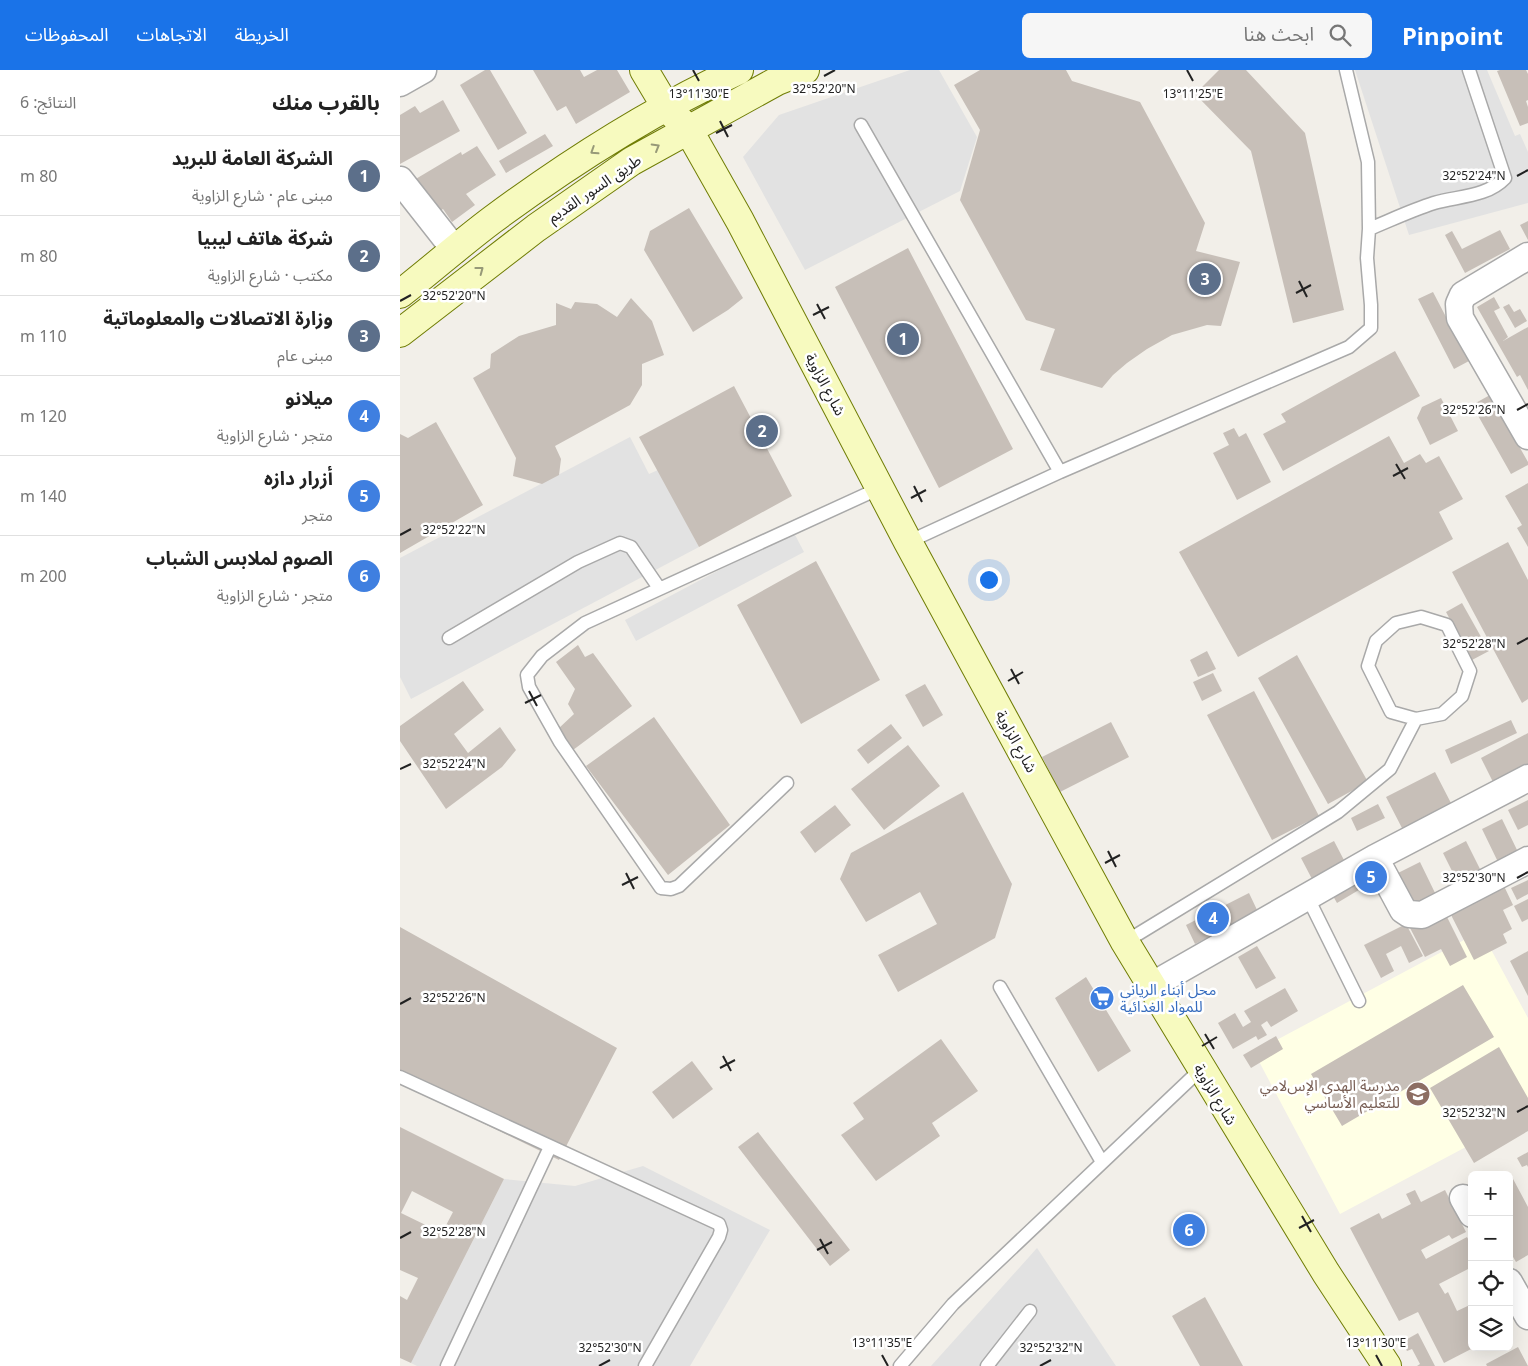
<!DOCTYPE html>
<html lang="ar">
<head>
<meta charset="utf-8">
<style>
  :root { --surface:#fff; --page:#f6f6f6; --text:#222; --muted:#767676; --line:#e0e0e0; --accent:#1a73e8 }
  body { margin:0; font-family:"Noto Sans","Noto Sans Arabic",sans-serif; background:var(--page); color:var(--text); direction:rtl }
  .controls { position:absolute; right:15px; bottom:15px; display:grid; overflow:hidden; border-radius:8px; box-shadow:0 5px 20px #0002 }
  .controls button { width:45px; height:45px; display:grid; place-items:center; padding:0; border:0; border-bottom:1px solid var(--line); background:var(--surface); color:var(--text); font:25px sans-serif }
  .you { position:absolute; left:588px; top:509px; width:18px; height:18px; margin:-12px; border:4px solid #fff; border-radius:50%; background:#1a73e8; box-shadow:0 0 0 8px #1a73e833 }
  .badge { display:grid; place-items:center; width:32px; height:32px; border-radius:50%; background:var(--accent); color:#fff; font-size:16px; font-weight:700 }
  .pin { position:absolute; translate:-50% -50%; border:2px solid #fff; box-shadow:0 1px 5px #0006 }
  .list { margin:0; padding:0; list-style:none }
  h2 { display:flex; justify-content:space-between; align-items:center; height:65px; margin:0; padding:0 20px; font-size:21px }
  h2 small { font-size:16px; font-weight:400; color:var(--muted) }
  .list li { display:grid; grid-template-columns:32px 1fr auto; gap:15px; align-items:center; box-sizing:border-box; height:80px; padding:0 20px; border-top:1px solid var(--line) }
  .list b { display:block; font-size:19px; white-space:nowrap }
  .list p { margin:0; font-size:16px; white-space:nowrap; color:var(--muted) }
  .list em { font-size:16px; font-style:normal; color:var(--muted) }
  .icon { flex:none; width:28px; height:28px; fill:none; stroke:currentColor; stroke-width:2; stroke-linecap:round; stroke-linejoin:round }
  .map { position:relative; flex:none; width:1128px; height:1296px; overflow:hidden; direction:ltr }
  header { display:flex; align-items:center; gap:30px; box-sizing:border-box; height:70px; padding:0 25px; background:var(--accent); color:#fff }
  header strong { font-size:24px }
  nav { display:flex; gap:28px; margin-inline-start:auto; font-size:18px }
  .search { width:350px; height:45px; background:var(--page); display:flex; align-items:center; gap:12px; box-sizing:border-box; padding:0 18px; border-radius:8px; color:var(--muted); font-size:19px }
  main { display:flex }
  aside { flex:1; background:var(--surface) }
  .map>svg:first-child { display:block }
  .education { fill:#ffffe5 }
  .parking { fill:#e2e2e2 }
  .building { fill:#c7bfb8; fill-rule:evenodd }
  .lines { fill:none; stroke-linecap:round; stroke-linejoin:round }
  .lane-casing { stroke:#a9a9a9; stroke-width:15 }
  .street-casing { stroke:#a9a9a9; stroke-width:29 }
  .secondary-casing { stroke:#707d05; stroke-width:30 }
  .lane { stroke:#fff; stroke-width:12 }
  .street { stroke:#fff; stroke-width:26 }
  .secondary { stroke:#f7fabf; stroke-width:28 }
  .oneway { stroke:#979978 }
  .ticks { fill:none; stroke:#222; stroke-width:2 }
  .labels { text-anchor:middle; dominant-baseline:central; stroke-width:5; stroke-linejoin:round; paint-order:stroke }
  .street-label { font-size:15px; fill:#222; stroke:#fff }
  .shop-label { font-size:15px; fill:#366cbe; stroke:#fff; text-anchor:start }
  .education-label { font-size:15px; fill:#785e54; stroke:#fff; text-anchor:end }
  .ticks-label { font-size:12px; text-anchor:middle; fill:#222; stroke:#fff; stroke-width:5; stroke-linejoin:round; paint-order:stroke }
</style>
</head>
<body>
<header>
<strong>Pinpoint</strong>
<div class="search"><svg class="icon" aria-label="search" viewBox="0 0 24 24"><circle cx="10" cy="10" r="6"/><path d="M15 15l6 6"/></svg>ابحث هنا</div>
<nav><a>الخريطة</a><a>الاتجاهات</a><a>المحفوظات</a></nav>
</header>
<main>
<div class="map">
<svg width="1128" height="1296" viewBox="0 0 1128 1296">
  <rect width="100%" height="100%" fill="#f2efe9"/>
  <!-- education -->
  <path class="education" d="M1081,861L1128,948V1044L940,1144L854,982Z"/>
  <!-- parking -->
  <path class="parking" d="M510,0H539L577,67L560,121L405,200L343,87L379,45Z
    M955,0H1087L1115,66L1120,64L1128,82V133L1009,165Z
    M230,367L249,404L258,400L299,477L11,629L0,607V488Z
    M393,461L404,482L236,571L225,550Z
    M243,1096L370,1160L290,1296H17L11,1293L104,1109L175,1116Z
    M637,1178L716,1296H531Z"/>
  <!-- building -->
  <path class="building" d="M85,0H90L127,63L98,80L60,15Z
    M133,0H180L184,7L197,0H217L230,22L176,54L166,36L157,41Z
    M580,0H666L672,11L740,32L805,153L796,181L840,192L821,256L807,255L772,265L747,279L727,293L713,305L702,318L640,300L655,259L626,250L560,130L580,60L554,15Z
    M819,0H846L905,63L944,240L893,253L851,81L795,24Z
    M1100,0H1126L1128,4V30L1126,31L1128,37V53L1120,56L1097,1Z
    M43,30L60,61L0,94V45L15,36L20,43Z
    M145,64L153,76L106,103L99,91Z
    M77,76L96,105L66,124L75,135L52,152L43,139L31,147L14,110L61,82L62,85Z
    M289,138L343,228L328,240L293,262L244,180L250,161Z
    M1128,151V170L1120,155Z
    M1100,160L1110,179L1065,203L1045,165L1052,161L1062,179Z
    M508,178L613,379L539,418L435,217Z
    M1033,222L1069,291L1054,299L1018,229Z
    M1094,227L1100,238L1094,241L1108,267L1103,271L1128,257V320L1120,305L1117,307L1077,237Z
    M231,228L252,251L264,285L242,294V315L230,335L155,376L161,389L159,405L142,414L113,406L116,388L73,308L90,298L91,284L119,266L156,255V233L171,239L175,232L197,234L217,247Z
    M1109,234L1114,242L1120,239L1127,251L1115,258L1103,237Z
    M995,281L1020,326L883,401L863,364L886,352L881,344Z
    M334,316L392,426L299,477L239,367Z
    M1090,325L1128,392V395L1111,404L1072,335Z
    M1041,328L1058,361L1030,375L1017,348L1022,337Z
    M36,352L83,435L0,483V364L8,368Z
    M834,358L839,367L846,363L871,412L837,430L813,383L829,375L823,363Z
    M989,366L1004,393L1020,384L1026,393L1039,386L1063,429L1039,442L1053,469L838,587L779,482Z
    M1128,413V477L1117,458L1122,455L1105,426Z
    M1108,472L1128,510V629L1122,633L1052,502Z
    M416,491L480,610L401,654L337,535Z
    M1062,533L1089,581L1072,590L1046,542Z
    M178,575L185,587L193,583L232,636L173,680L158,659L174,644L168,634L175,619L156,592Z
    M807,581L816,599L798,607L790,590Z
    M897,585L968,712L928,734L858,608Z
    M813,603L822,621L802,631L793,612Z
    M63,611L84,640L54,664L68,683L100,657L116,680L102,697L46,739L0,671V656Z
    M525,614L543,645L523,657L505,625Z
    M854,621L919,746L872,770L807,645Z
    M254,647L330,755L268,805L186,696Z
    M1111,650L1117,663L1051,694L1045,680Z
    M711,652L729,687L660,722L642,687Z
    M491,654L502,668L468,694L457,680Z
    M1128,663V696L1094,714L1081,688Z
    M508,675L540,716L484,760L451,719Z
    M1035,702L1052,735L1003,760L986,727Z
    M563,722L612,814L595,868L498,922L478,885L537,854L520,822L466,852L440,809L451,783Z
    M1128,730V755L1118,760L1108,740Z
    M978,734L985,748L957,761L951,748Z
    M435,735L451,755L415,783L400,762Z
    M1102,749L1118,782L1098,792L1082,759Z
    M934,771L945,792L912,809L901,788Z
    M1066,771L1082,803L1059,815L1043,783Z
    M987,786L994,799L937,833L929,819Z
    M1020,792L1037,827L1012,840L994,805Z
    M1128,810V824L1117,830L1111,818Z
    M1104,816L1113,835L1103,840L1112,859L1103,864L1107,873L1074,890L1050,843Z
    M849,823L858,842L795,874L786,855Z
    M1128,829V849L1122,852L1114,836Z
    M1043,839L1067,887L1050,896L1041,879L1025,887L1009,856Z
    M1006,854L1023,886L1009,893L1001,876L986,884L994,901L981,908L964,875Z
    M0,857L217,978L159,1090L0,1013Z
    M857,876L876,908L856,919L838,887Z
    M1128,881V926L1110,891Z
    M686,907L731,981L698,1002L655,928Z
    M1063,915L1094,967L942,1056L911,1004Z
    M885,918L898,941L871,957L867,951L861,955L867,965L858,970L856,966L833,979L818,953L835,943L843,957L851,952L844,941Z
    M876,966L883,979L851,998L843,985Z
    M541,969L578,1021L532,1053L540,1066L476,1111L441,1065L464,1049L453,1033Z
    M1099,977L1128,1028V1061L1074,1093L1030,1018Z
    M292,991L313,1019L273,1049L252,1022Z
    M0,1057L104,1109L11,1293L0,1288V1226L7,1230L18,1208L0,1200ZM12,1121L53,1142L42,1163L1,1143Z
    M358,1062L450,1180L430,1196L338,1077Z
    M1128,1082V1097L1127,1095L1122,1097L1117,1088Z
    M1112,1107L1128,1137V1185L1116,1192L1109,1180V1109Z
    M1015,1120L1021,1132L1045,1120L1066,1162L1052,1169L1049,1165L1021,1180L1026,1189L1067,1167L1072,1176V1197L1039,1214L1045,1224L1048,1222L1057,1241L1072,1234V1262L1069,1264L1072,1268V1277H1075L1044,1293L1018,1242L999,1251L950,1158L979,1143L982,1149L1011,1134L1006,1124Z
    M805,1227L843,1296H800L772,1246Z
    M1018,1263L1035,1296H1017L1020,1294L1012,1279L1007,1281L1002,1272Z
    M1118,1277L1128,1296H1087L1086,1294Z"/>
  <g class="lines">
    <defs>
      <path id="lane" d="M946,0L968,92L969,159C991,150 1012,140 1034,133C1058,126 1087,127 1105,108L1069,0
        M461,55L660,402
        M508,472L660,402L949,277L971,258V235L967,188L969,159
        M1021,547L1047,555L1070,601L1062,626L1042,644L1016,649L991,642L968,596L976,571L996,553Z
        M49,568L178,492L220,473L231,477L259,518
        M387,713L279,816L271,819L261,818L160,672L129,617L127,605L142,586L185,553L480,418
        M907,826L959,931
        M725,872L938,742L990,699L1016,649
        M600,917L702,1092
        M0,1007L319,1154L321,1160L319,1167L245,1296
        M47,1296L150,1077
        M500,1296L553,1234L801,999
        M587,1296L630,1241"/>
      <path id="street" d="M0,13L23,0
        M0,110L55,180
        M1128,186L1063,225L1059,234L1060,248L1128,366
        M975,788L1003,840L1009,844L1022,845L1128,790
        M751,916L975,788L1128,708
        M1063,1128L1072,1144
        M1109,1212L1128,1246"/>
      <path id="secondary" d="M244,0L266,37L288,59L340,151L508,472L725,872L926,1203L987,1296
        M0,224C31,200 60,174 92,150C169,93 252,40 339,0
        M0,263L136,158L232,91L377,11L405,0"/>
    </defs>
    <!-- lane casing -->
    <use href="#lane" class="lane-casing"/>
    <!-- street casing -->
    <use href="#street" class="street-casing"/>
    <!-- secondary casing -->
    <use href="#secondary" class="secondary-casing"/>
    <!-- lane -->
    <use href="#lane" class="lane"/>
    <!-- street -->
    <use href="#street" class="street"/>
    <!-- secondary -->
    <use href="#secondary" class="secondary"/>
  </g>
  <!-- one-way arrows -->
  <defs><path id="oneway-chevron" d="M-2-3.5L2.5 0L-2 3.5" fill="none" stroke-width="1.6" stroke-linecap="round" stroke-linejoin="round" transform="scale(1.25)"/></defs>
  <g class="oneway">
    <use href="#oneway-chevron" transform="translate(256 77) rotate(-30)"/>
    <use href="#oneway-chevron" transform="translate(194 81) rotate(147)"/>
    <use href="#oneway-chevron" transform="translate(80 200) rotate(-37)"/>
  </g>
  <!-- ticks -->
  <path class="ticks" d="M293,0L299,11M787,0L793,11M424,6L435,0M320,51L328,67M316,63L332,55M1117,106L1128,100M899,211L907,227M896,223L911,215M0,231L11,225M417,234L425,249M413,245L429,237M1117,340L1128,334M996,394L1005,409M993,406L1008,398M514,416L522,432M511,428L526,420M0,465L11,459M1117,574L1128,568M611,599L619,614M608,611L623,602M129,621L137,636M125,633L141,625M0,699L11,694M708,781L716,797M705,793L720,785M226,803L234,819M1117,808L1128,802M222,815L238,807M0,934L11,928M805,964L814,979M802,976L817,967M323,986L331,1001M320,998L335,990M1117,1042L1128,1036M902,1146L911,1162M899,1158L914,1150M0,1168L11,1162M420,1169L428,1184M417,1180L432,1172M482,1285L488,1296M976,1285L982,1296M199,1296L210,1290M640,1296L651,1290"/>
  <!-- icons -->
  <defs>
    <symbol id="supermarket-disc" viewBox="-11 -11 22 22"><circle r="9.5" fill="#3f7fe0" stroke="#fff"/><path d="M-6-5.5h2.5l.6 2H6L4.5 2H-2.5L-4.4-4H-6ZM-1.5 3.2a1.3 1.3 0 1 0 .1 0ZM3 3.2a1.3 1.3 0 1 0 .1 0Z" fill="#fff"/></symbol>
    <symbol id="school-disc" viewBox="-11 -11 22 22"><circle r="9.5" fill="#8d6e63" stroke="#fff"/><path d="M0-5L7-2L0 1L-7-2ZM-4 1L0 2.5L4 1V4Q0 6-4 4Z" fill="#fff"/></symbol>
  </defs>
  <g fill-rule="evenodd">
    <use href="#supermarket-disc" x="688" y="914" width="28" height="28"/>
    <use href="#school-disc" x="1004" y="1010" width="28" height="28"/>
  </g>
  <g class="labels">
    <!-- street labels -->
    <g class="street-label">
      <text transform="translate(194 118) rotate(-34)">طريق السور القديم</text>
      <text transform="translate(426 314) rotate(62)">شارع الزاوية</text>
      <text transform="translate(617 671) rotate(61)">شارع الزاوية</text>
      <text transform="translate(816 1024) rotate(59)">شارع الزاوية</text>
    </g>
    <!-- shop labels -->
    <g class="shop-label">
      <text x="720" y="919">محل أبناء الرياني<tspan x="720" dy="17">للمواد الغدائية</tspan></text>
    </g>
    <!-- education labels -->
    <g class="education-label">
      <text x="1000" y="1015">مدرسة الهدى الإسﻻمي<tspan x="1000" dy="17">للتعليم الأساسي</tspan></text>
    </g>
  </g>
  <g class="ticks-label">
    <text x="424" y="23">32°52'20"N</text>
    <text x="299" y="28">13°11'30"E</text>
    <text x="793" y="28">13°11'25"E</text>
    <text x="1074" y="110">32°52'24"N</text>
    <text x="54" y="230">32°52'20"N</text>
    <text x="1074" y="344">32°52'26"N</text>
    <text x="54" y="464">32°52'22"N</text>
    <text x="1074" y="578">32°52'28"N</text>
    <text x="54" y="698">32°52'24"N</text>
    <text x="1074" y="812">32°52'30"N</text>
    <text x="54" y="932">32°52'26"N</text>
    <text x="1074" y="1047">32°52'32"N</text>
    <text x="54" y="1166">32°52'28"N</text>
    <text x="482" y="1277">13°11'35"E</text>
    <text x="976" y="1277">13°11'30"E</text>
    <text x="210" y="1282">32°52'30"N</text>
    <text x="651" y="1282">32°52'32"N</text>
  </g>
</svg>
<div class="controls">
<button>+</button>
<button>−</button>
<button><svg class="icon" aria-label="locate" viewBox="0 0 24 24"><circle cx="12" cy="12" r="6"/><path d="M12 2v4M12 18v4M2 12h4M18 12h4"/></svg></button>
<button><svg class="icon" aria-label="layers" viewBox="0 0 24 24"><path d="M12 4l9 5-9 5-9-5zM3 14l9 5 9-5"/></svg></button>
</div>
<div class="you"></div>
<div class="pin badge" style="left:503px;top:269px;background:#5c6f8a">1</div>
<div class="pin badge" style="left:362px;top:361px;background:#5c6f8a">2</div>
<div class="pin badge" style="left:805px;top:209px;background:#5c6f8a">3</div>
<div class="pin badge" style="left:813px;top:848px;background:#3f7fe0">4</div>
<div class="pin badge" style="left:971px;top:807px;background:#3f7fe0">5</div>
<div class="pin badge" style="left:789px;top:1160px;background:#3f7fe0">6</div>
</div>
<aside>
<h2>بالقرب منك<small>النتائج: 6</small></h2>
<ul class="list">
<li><span class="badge" style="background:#5c6f8a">1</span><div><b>الشركة العامة للبريد</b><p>مبنى عام · شارع الزاوية</p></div><em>80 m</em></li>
<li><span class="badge" style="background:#5c6f8a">2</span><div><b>شركة هاتف ليبيا</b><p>مكتب · شارع الزاوية</p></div><em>80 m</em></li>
<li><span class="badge" style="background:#5c6f8a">3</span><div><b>وزارة الاتصالات والمعلوماتية</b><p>مبنى عام</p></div><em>110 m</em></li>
<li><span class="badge" style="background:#3f7fe0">4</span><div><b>ميلانو</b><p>متجر · شارع الزاوية</p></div><em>120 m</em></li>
<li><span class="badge" style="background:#3f7fe0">5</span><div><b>أزرار دازه</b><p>متجر</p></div><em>140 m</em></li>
<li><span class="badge" style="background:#3f7fe0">6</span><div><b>الصوم لملابس الشباب</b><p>متجر · شارع الزاوية</p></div><em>200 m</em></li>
</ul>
</aside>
</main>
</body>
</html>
